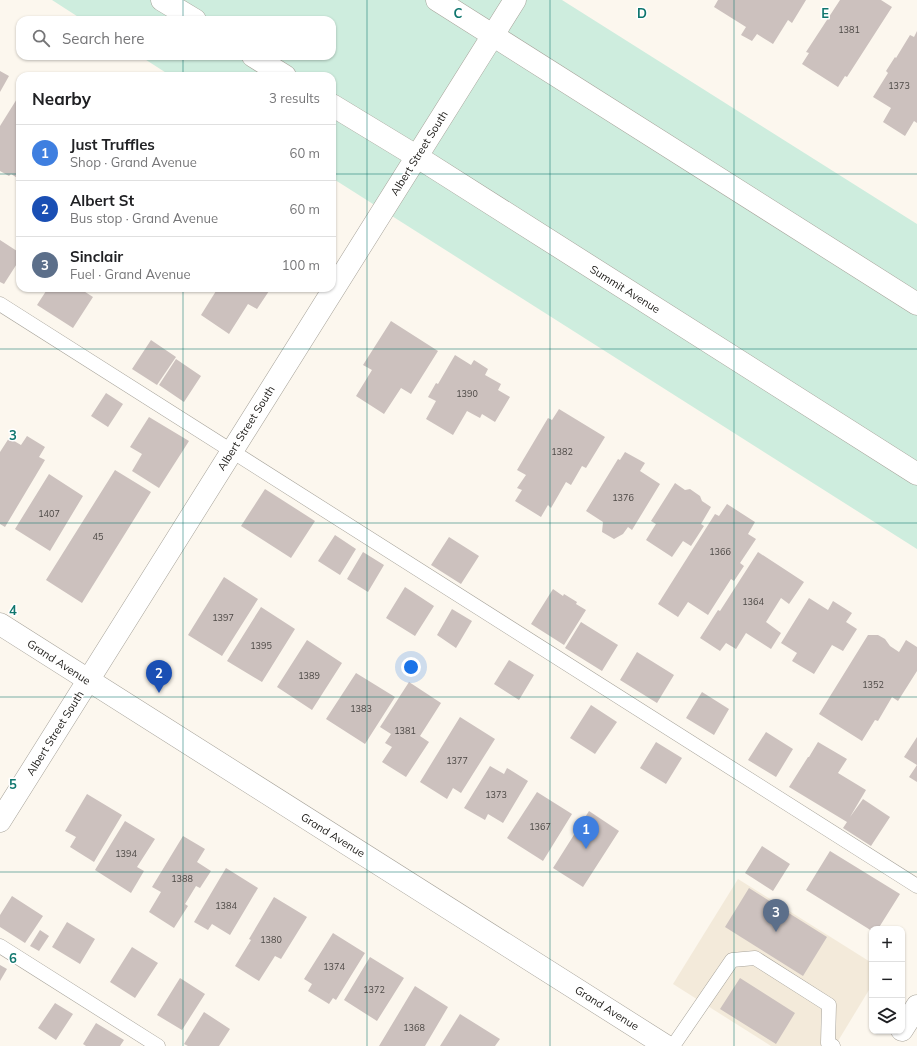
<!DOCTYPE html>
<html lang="en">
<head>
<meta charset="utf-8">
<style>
  :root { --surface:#fff; --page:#f2f2f2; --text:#202124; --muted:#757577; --line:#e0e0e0; --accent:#0f766e }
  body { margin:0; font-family:Mulish,sans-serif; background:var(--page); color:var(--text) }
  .controls { position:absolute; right:12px; bottom:12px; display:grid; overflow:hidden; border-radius:8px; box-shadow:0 1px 3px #0004 }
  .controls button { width:36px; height:36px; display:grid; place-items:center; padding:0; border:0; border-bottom:1px solid var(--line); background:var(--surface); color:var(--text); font:20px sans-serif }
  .you { position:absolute; left:411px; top:667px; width:14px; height:14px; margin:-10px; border:3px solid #fff; border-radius:50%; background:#1a73e8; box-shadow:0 0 0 6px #1a73e833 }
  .badge { display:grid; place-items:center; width:26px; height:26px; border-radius:50%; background:var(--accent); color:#fff; font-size:13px; font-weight:700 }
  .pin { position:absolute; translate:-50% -33px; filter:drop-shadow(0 1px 2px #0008) }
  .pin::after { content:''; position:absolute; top:21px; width:14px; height:12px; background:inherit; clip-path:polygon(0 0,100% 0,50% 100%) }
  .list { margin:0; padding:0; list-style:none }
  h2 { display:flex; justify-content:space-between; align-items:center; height:52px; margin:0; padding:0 16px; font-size:17px }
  h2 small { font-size:13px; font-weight:400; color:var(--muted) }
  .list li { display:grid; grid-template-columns:26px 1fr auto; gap:12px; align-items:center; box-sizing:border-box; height:56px; padding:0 16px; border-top:1px solid var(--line) }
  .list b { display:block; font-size:15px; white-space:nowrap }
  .list p { margin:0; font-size:13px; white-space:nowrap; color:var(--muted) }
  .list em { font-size:13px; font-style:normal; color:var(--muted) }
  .icon { flex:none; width:22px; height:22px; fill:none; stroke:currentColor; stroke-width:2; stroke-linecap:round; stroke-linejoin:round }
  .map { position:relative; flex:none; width:917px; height:1046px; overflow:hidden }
  .search { position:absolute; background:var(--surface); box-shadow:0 1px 3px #0004; left:16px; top:16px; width:320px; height:44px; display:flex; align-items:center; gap:10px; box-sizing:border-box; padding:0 14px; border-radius:12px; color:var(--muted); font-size:15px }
  .panel { position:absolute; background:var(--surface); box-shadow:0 1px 3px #0004; left:16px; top:72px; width:320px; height:220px; border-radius:12px }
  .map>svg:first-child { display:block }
  .built { fill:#f3eada }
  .green { fill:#ceedde }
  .building { fill:#ccc1be }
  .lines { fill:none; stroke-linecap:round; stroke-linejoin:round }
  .lane-casing { stroke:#a6a299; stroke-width:15 }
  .street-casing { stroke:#a6a299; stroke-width:23 }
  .secondary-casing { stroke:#a6a299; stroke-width:23 }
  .lane { stroke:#fff; stroke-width:14 }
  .street { stroke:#fff; stroke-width:22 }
  .secondary { stroke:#fff; stroke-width:22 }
  .grid { fill:none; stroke:#0f766e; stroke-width:1; stroke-opacity:0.55 }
  .labels { text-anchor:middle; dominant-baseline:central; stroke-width:3; stroke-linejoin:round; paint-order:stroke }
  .number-label { font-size:9px; fill:#4c4845 }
  .street-label { font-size:11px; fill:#22201d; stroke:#fff }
  .grid-label { font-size:13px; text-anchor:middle; font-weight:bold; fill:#0f766e; stroke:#fff; stroke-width:3; stroke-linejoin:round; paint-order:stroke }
</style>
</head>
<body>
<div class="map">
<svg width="917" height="1046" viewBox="0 0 917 1046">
  <rect width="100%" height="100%" fill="#fcf7ee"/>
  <!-- built -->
  <path class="built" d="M738,879L872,963V985L835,1046H771L673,984Z"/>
  <!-- green -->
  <path class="green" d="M52,0H562L917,224V549L332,178V76H171L140,56H332V20H83Z"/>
  <!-- building -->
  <path class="building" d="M718,0H806L792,23L788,20L773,44L757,34L752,41L741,35L746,27L714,7Z
    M840,0H881L892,7L847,77L845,76L838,87L802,64L809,53L806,52Z
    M917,31V123L914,121L905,136L883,122L891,108L873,97L888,73L886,71L895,57L896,58L910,35L914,37Z
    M0,71L9,76L0,92Z
    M20,94V177L19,179L11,174L9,176L0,171V126Z
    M0,240L20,253V259L4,284L0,282Z
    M48,288H79L93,297L73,328L37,305Z
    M212,288H271L257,309L248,304L229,334L201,315L216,291Z
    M391,321L438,351L411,394L401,388L384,414L356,396L372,370L363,365Z
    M151,340L176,357L157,385L132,369Z
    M455,355L471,365L474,360L488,369L485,375L501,384L498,390L510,397L495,422L482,414L480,418L467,411L453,435L426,419L436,401L428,397L436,383L438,384Z
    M176,359L201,376L184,402L159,385Z
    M106,393L123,404L108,427L91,416Z
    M559,409L605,437L586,468L582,466L571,485L566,482L551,508L548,505L541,517L515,501L522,490L517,488L526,475L517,470L548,418L552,420Z
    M149,417L189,441L159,488L132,471L142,454L130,447Z
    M27,436L45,447L39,457L45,460L5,527L0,524V452L9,438L21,445Z
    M625,452L645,463L640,471L660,484L632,530L628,527L623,534L614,539L602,532L603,522L586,511L618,459L620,460Z
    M115,470L151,492L82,603L46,580Z
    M49,474L83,496L50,551L15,529Z
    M675,483L685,490L690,489L700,496L702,501L711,507L701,524L704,526L691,546L683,541L672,557L646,540L656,524L651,521Z
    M265,489L315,521L291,558L241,526Z
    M727,504L755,522L748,534L756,539L740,563L744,566L734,581L731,579L708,615L688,602L678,617L658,604L715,514L719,516Z
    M335,535L356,549L340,575L318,561Z
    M449,537L479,556L461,584L431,565Z
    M363,552L384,565L368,592L347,579Z
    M758,552L804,582L789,604L781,598L766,622L781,633L771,649L746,633L736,649L726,643L720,651L700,638L718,610L720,611Z
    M224,577L258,599L222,656L188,635Z
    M405,587L434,606L415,636L386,618Z
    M553,589L563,596L564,594L577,602L576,604L586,610L564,645L531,624Z
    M809,598L828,610L833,601L852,613L846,622L857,629L843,651L832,645L814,674L792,661L797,653L781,643Z
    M261,607L295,629L262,682L227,661Z
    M452,609L472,621L456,648L437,635Z
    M581,622L618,645L602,671L565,648Z
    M868,635H878L885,639L890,646L899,652L906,640L917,647V671L898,701L892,697L878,721L875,720L862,741L819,714Z
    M307,640L342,663L312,710L277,687Z
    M637,652L674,675L657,703L620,680Z
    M509,660L534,675L519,700L494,684Z
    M356,673L395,697L365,744L326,719Z
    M409,682L441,703L420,736L429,742L406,777L382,762L392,747L385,743L391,734L380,727Z
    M702,692L729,709L714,735L686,718Z
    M591,705L617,722L595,754L570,738Z
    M460,717L495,739L461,793L453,788L447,799L420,782Z
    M766,732L793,749L776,777L748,760Z
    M917,737V782L909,777L917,765L904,757Z
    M656,742L682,758L666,784L640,768Z
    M818,742L847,759L838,773L866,790L850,817L863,799L890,817L871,846L843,828L847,822L789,787L808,757H809Z
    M490,766L504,774L507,768L528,781L503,823L488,814L485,820L464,808Z
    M537,792L572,814L543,861L507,838Z
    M87,794L122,815L94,862L70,847L76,837L65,831Z
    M589,811L619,831L583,887L553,868Z
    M125,821L155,839L137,867L144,871L131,893L95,870Z
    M183,836L205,849L197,862L211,871L200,888L196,886L185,904L188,906L174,928L149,912L161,892L152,887Z
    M762,846L790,864L773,891L745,873Z
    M830,851L900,894L878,929H872V931L806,890Z
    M226,868L258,888L230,935L212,924L208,930L194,922Z
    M749,888L827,937L803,976L725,927Z
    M12,896L43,916L25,943L0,927V915Z
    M274,897L307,917L281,959L275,956L259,981L235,966L251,940L249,939Z
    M67,922L95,939L80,964L52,947Z
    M40,930L49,936L39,951L30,946Z
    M333,933L365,953L336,1000L333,998L329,1004L308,991L312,984L304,979Z
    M132,947L158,963L135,998L110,982Z
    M370,957L404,978L377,1021L344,1000Z
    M0,965L7,969L0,981Z
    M180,978L205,994L182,1030L157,1015Z
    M740,978L795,1013L776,1044L720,1009Z
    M415,986L448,1007L425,1046H379Z
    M55,1003L73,1014L56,1040L38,1028Z
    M204,1012L230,1029L219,1046H188L184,1044Z
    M460,1014L500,1039L495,1046H440Z
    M96,1023L124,1040L120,1046H86L83,1044Z"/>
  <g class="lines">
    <defs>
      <path id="lane" d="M0,304L917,886
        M0,946L158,1046
        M673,1046L732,960L755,958L829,1005L828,1043L833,1046"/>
      <path id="street" d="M0,821L515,0"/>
      <path id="secondary" d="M162,0L195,20
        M437,0L917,304
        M253,56L285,76
        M332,105L416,156L917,474
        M0,624L666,1046
        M902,1030L917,1006"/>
    </defs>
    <!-- lane casing -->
    <use href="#lane" class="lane-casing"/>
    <!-- street casing -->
    <use href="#street" class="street-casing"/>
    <!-- secondary casing -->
    <use href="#secondary" class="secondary-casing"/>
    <!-- lane -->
    <use href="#lane" class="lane"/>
    <!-- street -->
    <use href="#street" class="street"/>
    <!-- secondary -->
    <use href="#secondary" class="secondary"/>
  </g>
  <!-- grid -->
  <path class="grid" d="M183,0V20M367,0V1046M550,0V1046M734,0V1046M183,56V76M0,174H20M332,174H917M183,288V1046M0,349H917M0,523H917M0,697H917M0,872H917"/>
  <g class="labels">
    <!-- number labels -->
    <g class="number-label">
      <text x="849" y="29">1381</text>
      <text x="899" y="85">1373</text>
      <text x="467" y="393">1390</text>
      <text x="562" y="451">1382</text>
      <text x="623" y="497">1376</text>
      <text x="49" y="513">1407</text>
      <text x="98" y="536">45</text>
      <text x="720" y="551">1366</text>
      <text x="753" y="601">1364</text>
      <text x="223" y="617">1397</text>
      <text x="261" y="645">1395</text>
      <text x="309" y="675">1389</text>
      <text x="873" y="684">1352</text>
      <text x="361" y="708">1383</text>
      <text x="405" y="730">1381</text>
      <text x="457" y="760">1377</text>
      <text x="496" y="794">1373</text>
      <text x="540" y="826">1367</text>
      <text x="126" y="853">1394</text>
      <text x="182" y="878">1388</text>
      <text x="226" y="905">1384</text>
      <text x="271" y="939">1380</text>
      <text x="334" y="966">1374</text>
      <text x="374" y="989">1372</text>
      <text x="414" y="1027">1368</text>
    </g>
    <!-- street labels -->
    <g class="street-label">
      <text transform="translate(419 153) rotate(-58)">Albert Street South</text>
      <text transform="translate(625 289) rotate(32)">Summit Avenue</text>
      <text transform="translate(246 428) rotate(-58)">Albert Street South</text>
      <text transform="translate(59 662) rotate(33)">Grand Avenue</text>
      <text transform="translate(55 733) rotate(-58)">Albert Street South</text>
      <text transform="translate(333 835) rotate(32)">Grand Avenue</text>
      <text transform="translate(607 1008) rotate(32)">Grand Avenue</text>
    </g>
  </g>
  <g class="grid-label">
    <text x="458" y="18">C</text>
    <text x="642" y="18">D</text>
    <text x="825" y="18">E</text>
    <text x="13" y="440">3</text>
    <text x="13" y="615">4</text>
    <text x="13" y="789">5</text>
    <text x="13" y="963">6</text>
  </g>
</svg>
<div class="controls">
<button>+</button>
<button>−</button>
<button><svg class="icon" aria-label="layers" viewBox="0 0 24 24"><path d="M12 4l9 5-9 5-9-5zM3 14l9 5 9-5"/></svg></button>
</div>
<div class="you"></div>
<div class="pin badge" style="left:586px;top:849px;background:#3f7fe0">1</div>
<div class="pin badge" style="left:159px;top:693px;background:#1a4fb4">2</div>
<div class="pin badge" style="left:776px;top:932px;background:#5c6f8a">3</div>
<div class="search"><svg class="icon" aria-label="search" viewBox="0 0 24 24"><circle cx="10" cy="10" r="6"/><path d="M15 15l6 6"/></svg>Search here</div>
<section class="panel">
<h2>Nearby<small>3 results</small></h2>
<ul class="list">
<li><span class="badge" style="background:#3f7fe0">1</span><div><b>Just Truffles</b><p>Shop · Grand Avenue</p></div><em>60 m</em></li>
<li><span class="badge" style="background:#1a4fb4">2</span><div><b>Albert St</b><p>Bus stop · Grand Avenue</p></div><em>60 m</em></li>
<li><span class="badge" style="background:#5c6f8a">3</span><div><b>Sinclair</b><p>Fuel · Grand Avenue</p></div><em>100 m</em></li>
</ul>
</section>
</div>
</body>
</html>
